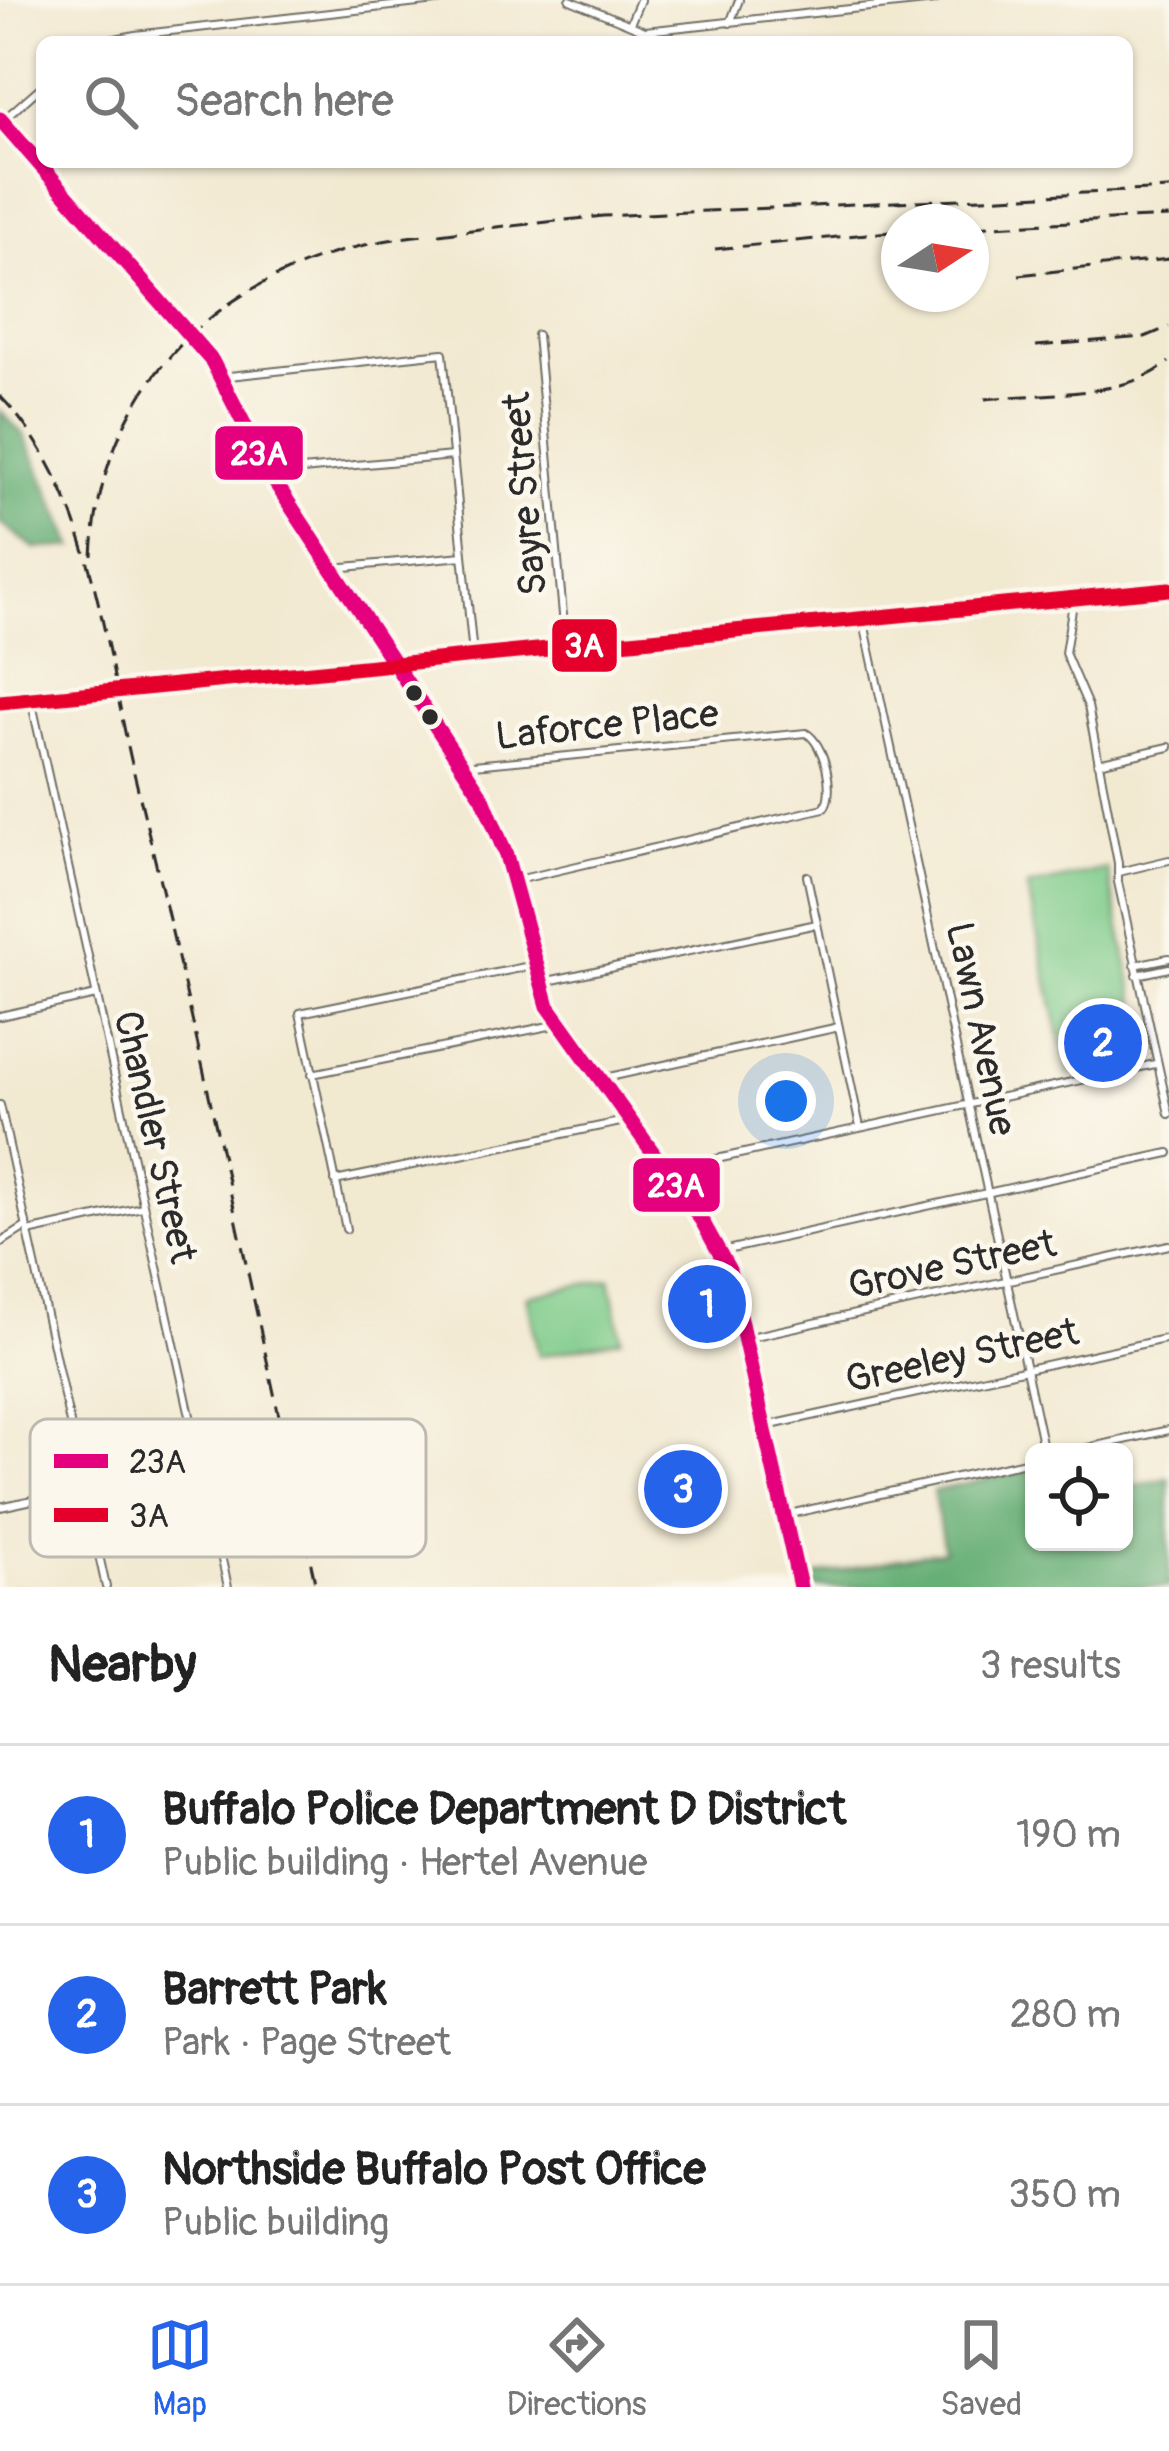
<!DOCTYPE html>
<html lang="en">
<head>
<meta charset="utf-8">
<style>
  :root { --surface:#fff; --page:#f2f2f2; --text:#222; --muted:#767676; --line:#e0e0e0; --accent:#2563eb }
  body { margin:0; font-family:Pangolin,sans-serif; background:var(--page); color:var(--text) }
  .controls { position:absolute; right:36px; bottom:36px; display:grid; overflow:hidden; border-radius:18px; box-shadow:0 3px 9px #0004 }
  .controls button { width:108px; height:108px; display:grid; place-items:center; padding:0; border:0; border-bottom:3px solid var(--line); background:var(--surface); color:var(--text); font:60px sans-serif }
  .compass { position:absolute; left:881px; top:204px; width:108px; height:108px; border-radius:50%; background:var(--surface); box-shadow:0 3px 9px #0004; rotate:78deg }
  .you { position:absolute; left:786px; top:1101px; width:42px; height:42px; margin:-30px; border:9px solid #fff; border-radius:50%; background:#1a73e8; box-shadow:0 0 0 18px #1a73e833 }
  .badge { display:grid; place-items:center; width:78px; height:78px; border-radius:50%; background:var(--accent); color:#fff; font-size:39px; font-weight:700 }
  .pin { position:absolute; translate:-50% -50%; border:6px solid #fff; box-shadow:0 3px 12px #0006 }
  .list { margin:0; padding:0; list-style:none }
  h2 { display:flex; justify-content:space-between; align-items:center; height:156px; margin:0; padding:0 48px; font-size:51px }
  h2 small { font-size:39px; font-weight:400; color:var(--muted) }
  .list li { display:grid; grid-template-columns:78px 1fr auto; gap:36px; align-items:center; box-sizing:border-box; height:180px; padding:0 48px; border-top:3px solid var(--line) }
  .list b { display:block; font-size:45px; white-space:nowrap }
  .list p { margin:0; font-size:39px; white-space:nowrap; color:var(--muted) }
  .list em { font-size:39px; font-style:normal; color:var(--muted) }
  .icon { flex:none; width:66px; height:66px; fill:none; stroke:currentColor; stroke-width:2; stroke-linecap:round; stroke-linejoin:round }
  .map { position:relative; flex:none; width:1169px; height:1587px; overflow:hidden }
  .search { position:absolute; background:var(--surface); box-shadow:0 3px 9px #0004; left:36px; right:36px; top:36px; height:132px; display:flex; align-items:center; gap:30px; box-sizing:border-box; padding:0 42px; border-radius:18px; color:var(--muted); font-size:45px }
  .sheet { height:696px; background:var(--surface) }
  nav { display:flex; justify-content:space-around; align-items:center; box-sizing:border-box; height:168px; border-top:3px solid var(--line); background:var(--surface); font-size:33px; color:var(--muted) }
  nav a { display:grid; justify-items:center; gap:6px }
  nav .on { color:var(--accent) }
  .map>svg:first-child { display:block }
  .green { fill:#7ecb8a; stroke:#547b5a; stroke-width:3 }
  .forest { fill:#66af76; stroke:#486d50; stroke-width:3 }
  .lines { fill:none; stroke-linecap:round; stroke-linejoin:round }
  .secondary-tunnel { stroke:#cac3b0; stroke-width:9; stroke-dasharray:9 4.5; stroke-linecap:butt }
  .minor-casing { stroke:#716e65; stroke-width:10 }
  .tertiary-casing { stroke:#716e65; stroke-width:14 }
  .secondary-casing { stroke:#716e65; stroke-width:14 }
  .minor { stroke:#fff; stroke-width:6 }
  .tertiary { stroke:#fff; stroke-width:9 }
  .secondary { stroke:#fbe6c3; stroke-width:9 }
  .rail { stroke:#2b2b2b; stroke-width:3; stroke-dasharray:18 9; stroke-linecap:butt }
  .bus-1-casing { stroke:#fbf7ec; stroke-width:24 }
  .bus-2-casing { stroke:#fbf7ec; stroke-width:24 }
  .bus-1 { stroke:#e5007d; stroke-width:15 }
  .bus-2 { stroke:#e4002b; stroke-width:15 }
  .bus-dot { fill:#2b2b2b; stroke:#fbf7ec; stroke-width:4.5 }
  .labels { text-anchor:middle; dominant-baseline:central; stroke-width:9; stroke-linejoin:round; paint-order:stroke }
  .street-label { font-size:39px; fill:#2b2b2b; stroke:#fbf7ec }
  .key { fill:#fbf7ec; stroke:#bdbab2; stroke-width:3 }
  .key-label { font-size:33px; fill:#2b2b2b }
  .line-badge { stroke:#fbf7ec; stroke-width:4.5 }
  .badge-label { font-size:33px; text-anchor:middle; font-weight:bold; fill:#fff }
</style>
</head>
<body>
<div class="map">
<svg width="1169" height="1587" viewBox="0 0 1169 1587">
  <rect width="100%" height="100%" fill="#fbf7ec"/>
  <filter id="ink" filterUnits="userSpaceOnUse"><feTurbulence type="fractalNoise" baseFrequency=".00833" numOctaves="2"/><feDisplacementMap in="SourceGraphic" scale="24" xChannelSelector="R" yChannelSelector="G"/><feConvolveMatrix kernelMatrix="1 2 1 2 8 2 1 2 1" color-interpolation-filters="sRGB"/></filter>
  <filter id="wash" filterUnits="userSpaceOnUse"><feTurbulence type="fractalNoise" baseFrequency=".004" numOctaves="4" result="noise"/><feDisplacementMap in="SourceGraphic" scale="48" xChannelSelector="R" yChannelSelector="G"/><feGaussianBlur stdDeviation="2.7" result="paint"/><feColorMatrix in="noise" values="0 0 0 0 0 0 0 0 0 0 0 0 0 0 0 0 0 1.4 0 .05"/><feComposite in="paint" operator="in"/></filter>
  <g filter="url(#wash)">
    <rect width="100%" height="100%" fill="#f2e9d1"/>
    <!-- green -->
    <path class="green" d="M1107,869L1148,1057L1068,1074L1027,887Z
      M610,1279L622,1339L539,1356L527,1296Z"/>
    <!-- forest -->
    <path class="forest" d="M0,411L24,435L74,547L35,548L0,523Z
      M1034,1469V1542H1124V1488L1169,1478V1587H812L810,1577L944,1550L933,1491Z"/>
  </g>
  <g filter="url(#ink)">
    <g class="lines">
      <!-- secondary-tunnel -->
      <path class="secondary-tunnel" d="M93,693L131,690"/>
      <defs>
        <path id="minor" d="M570,0L645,31L935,0
          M730,23L739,0
          M630,24L640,0
          M100,42L135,35L445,0
          M2,121L42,86
          M537,335L566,647
          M220,377L443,353L473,655
          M269,473L453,456
          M334,568L463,556
          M1074,597L1065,653L1088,706L1118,863V882L1169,1114
          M863,618L1044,1452
          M31,699L228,1587
          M1098,763L1169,747
          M463,766L806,733C824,743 836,791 824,808L513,881
          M1119,872L1169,860
          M807,876L860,1127
          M1135,965L1169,958
          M1137,975L1169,968
          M543,982L817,924
          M0,1016L96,995
          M312,1074L559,1024
          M600,1079L839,1027
          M0,1105L106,1587
          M666,1170L1155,1064
          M335,1181L630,1120
          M346,1229L300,1013L535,965
          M28,1232L142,1207
          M0,1243L27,1226
          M722,1251L1169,1153
          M746,1338L1169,1245
          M766,1426L1169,1338
          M1070,1452L1169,1430
          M0,1507L200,1464
          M785,1515L1034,1460"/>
        <path id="tertiary" d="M0,119L212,361L269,473L483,798L506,855L548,1006L702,1221L729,1270L800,1587"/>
        <path id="secondary" d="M131,690L1169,589
          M0,702L93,693"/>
      </defs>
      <!-- minor casing -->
      <use href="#minor" class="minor-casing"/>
      <!-- tertiary casing -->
      <use href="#tertiary" class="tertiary-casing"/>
      <!-- secondary casing -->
      <use href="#secondary" class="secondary-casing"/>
      <!-- minor -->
      <use href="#minor" class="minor"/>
      <!-- tertiary -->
      <use href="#tertiary" class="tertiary"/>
      <!-- secondary -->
      <use href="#secondary" class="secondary"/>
      <!-- rail -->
      <path class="rail" d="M512,226L603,216L1169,189
        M971,227L1169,217
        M439,234L505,226
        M715,249L899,231
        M1019,275L1169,259
        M1036,346L1145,337L1169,327
        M0,396C95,494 104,650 135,777C201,1046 257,1317 316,1587
        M985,399C1038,393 1128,398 1169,362
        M92,556C102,367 243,255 423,235"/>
      <defs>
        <path id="bus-1" d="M0,119L212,361L269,473L483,798L506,855L548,1006L702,1221L729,1270L800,1587"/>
        <path id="bus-2" d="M0,702L1169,589"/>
      </defs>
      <!-- bus-1 casing -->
      <use href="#bus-1" class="bus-1-casing"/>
      <!-- bus-2 casing -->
      <use href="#bus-2" class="bus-2-casing"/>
      <!-- bus-1 -->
      <use href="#bus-1" class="bus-1"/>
      <!-- bus-2 -->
      <use href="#bus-2" class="bus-2"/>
    </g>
  </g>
  <!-- markers -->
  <g class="bus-dot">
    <circle cx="414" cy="693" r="10"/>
    <circle cx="430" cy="717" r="10"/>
  </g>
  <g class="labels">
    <!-- street labels -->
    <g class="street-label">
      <text transform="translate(525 494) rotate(-95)">Sayre Street</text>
      <text transform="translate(607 725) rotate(-6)">Laforce Place</text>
      <text transform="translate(981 1029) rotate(78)">Lawn Avenue</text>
      <text transform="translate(155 1137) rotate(77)">Chandler Street</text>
      <text transform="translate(952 1265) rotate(-12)">Grove Street</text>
      <text transform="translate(962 1356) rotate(-12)">Greeley Street</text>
    </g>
  </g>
  <!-- legend -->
  <rect x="30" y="1419" width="396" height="138" rx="18" class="key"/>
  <rect x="54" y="1454" width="54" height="14" fill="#e5007d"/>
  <rect x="54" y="1508" width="54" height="14" fill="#e4002b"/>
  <g class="key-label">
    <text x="129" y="1473">23A</text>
    <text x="129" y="1527">3A</text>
  </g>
  <g class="line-badge">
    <rect x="213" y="424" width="92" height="58" rx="12" fill="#e5007d"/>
    <rect x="550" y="617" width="69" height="57" rx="12" fill="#e4002b"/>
    <rect x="631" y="1156" width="91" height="58" rx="12" fill="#e5007d"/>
  </g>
  <g class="badge-label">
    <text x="259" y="465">23A</text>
    <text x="584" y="657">3A</text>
    <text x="676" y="1197">23A</text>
  </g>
</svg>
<div class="controls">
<button><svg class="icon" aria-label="locate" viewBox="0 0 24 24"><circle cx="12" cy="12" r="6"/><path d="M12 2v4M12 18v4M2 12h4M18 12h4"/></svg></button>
</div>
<svg class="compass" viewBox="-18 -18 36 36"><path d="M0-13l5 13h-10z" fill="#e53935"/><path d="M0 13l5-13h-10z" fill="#767676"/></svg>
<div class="you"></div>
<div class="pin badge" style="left:707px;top:1304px">1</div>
<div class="pin badge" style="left:1103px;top:1043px">2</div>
<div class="pin badge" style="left:683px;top:1489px">3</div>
<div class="search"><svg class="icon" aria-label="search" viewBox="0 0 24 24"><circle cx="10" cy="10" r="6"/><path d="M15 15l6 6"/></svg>Search here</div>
</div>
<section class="sheet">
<h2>Nearby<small>3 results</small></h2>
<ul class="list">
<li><span class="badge">1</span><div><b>Buffalo Police Department D District</b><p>Public building · Hertel Avenue</p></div><em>190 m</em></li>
<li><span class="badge">2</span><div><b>Barrett Park</b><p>Park · Page Street</p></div><em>280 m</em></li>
<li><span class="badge">3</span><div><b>Northside Buffalo Post Office</b><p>Public building</p></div><em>350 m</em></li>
</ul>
</section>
<nav>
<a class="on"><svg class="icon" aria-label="map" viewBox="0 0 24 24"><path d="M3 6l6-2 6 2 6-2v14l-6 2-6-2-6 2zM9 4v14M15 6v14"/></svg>Map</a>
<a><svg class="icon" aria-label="directions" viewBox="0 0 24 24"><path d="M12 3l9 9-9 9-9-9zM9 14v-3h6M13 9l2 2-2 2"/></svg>Directions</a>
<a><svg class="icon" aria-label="saved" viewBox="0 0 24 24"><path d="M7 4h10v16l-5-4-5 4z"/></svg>Saved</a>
</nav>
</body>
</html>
